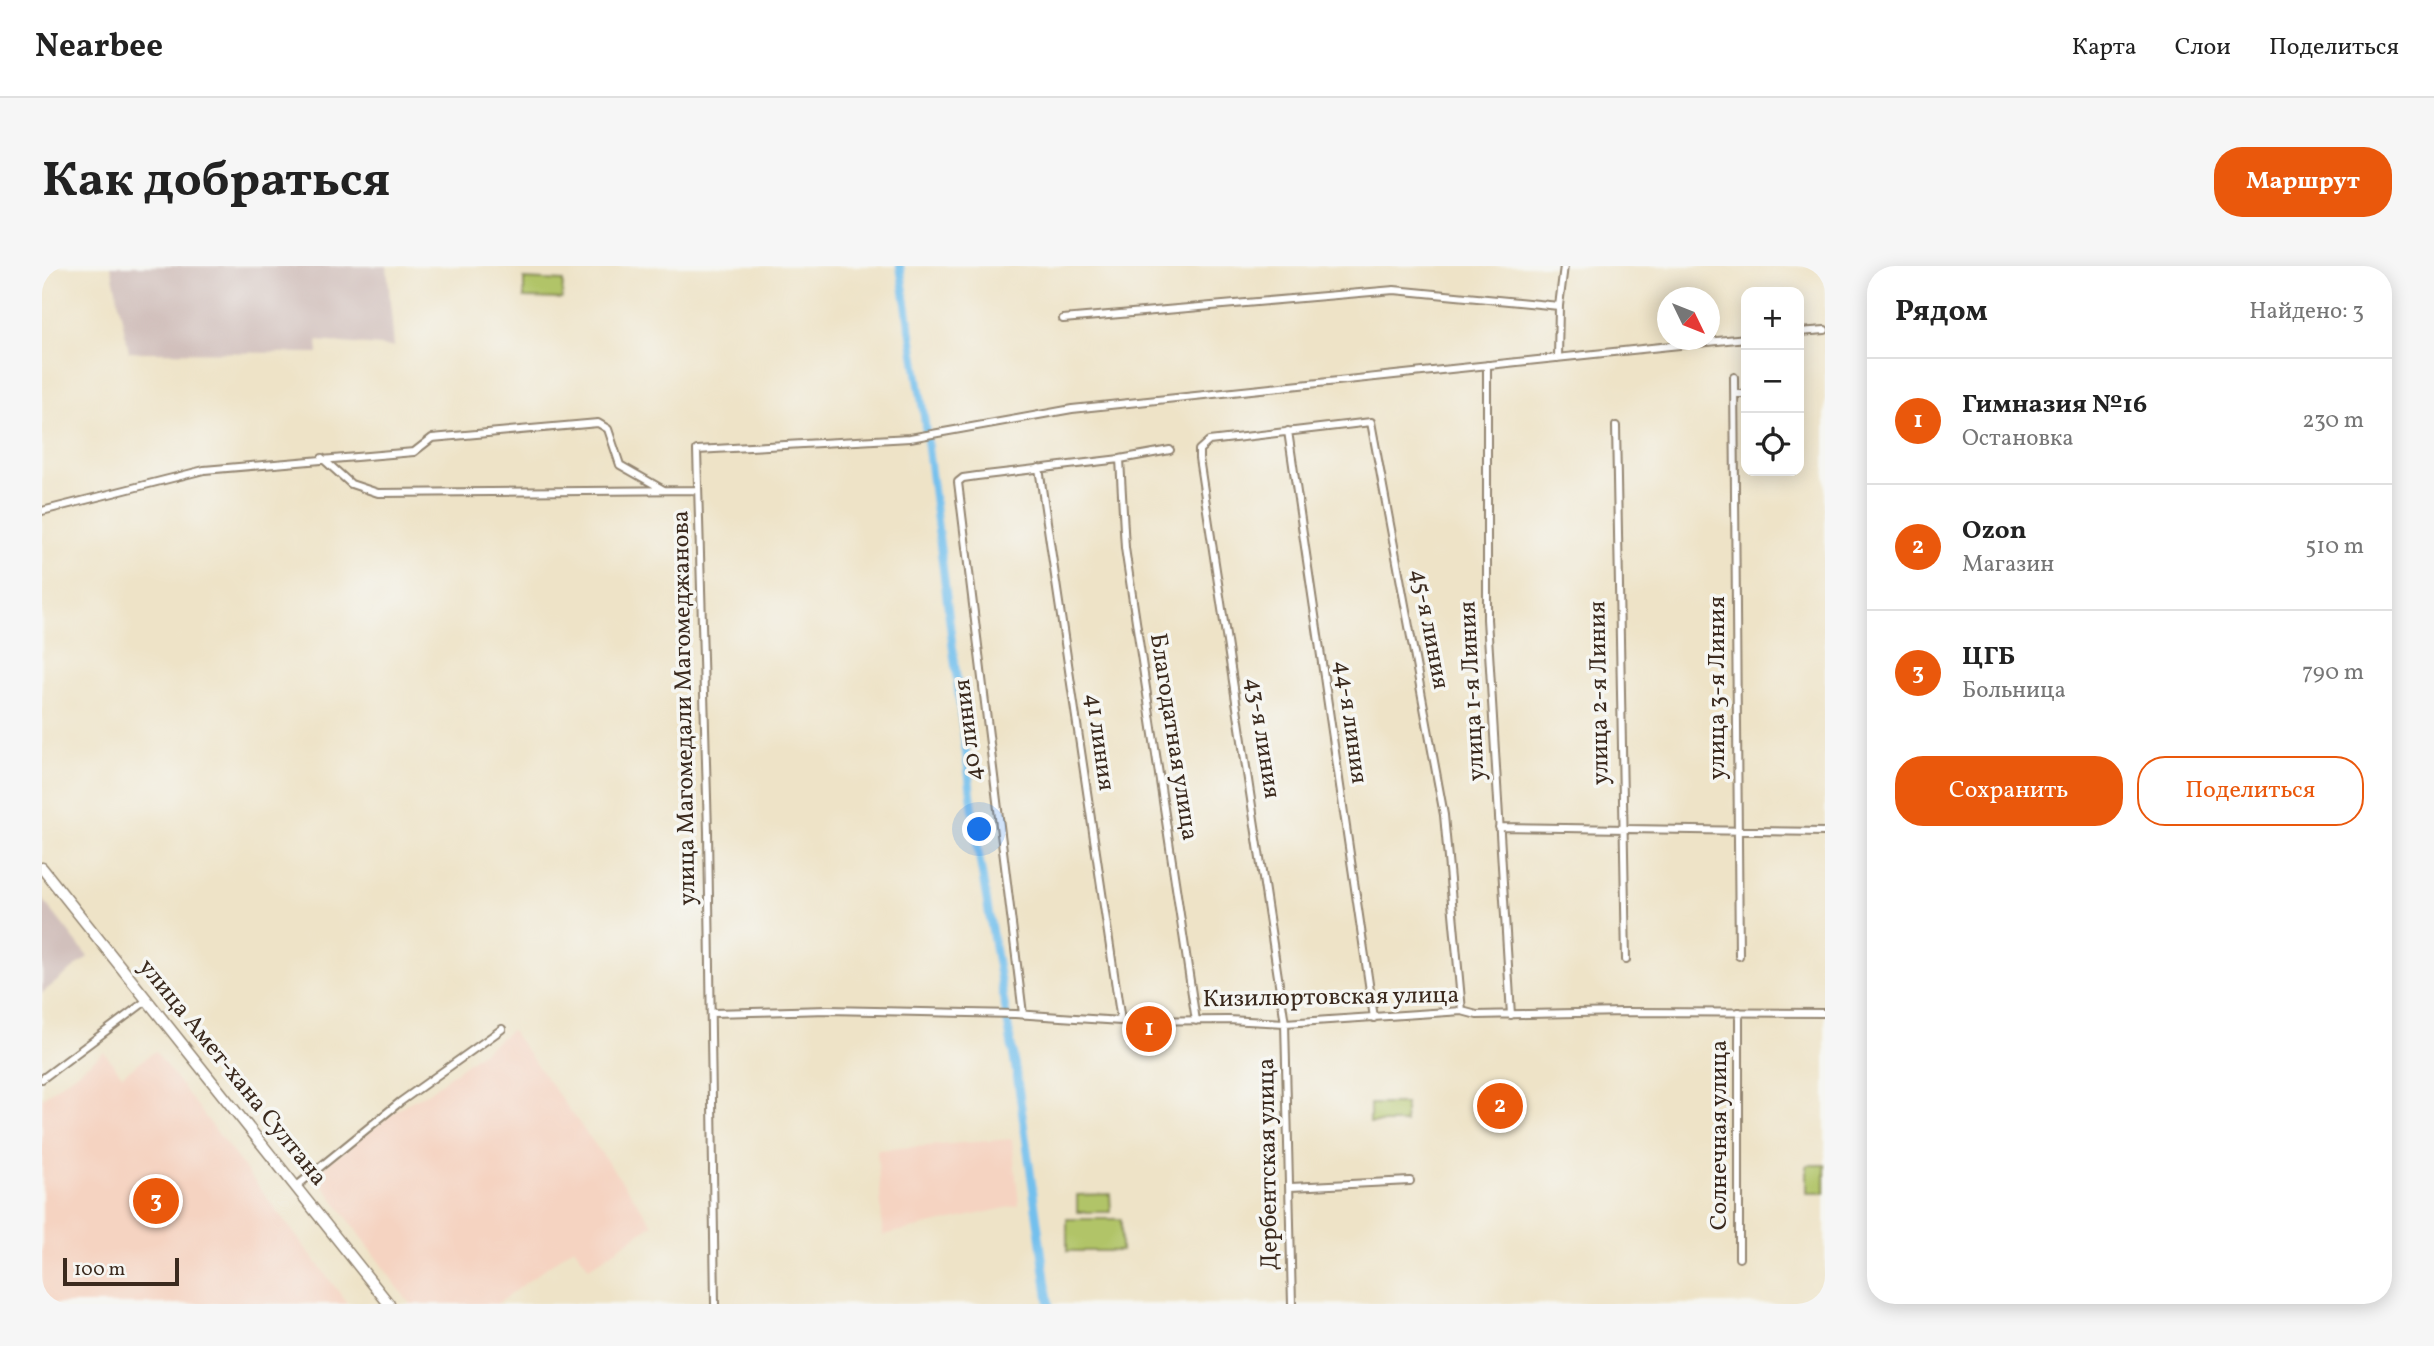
<!DOCTYPE html>
<html lang="ru">
<head>
<meta charset="utf-8">
<style>
  :root { --surface:#fff; --page:#f6f6f6; --text:#222; --muted:#767676; --line:#e0e0e0; --accent:#ea580c }
  body { margin:0; font-family:Vollkorn,serif; background:var(--page); color:var(--text) }
  .controls { position:absolute; right:21px; top:21px; display:grid; overflow:hidden; border-radius:14px; box-shadow:0 4px 18px #0003 }
  .controls button { width:63px; height:63px; display:grid; place-items:center; padding:0; border:0; border-bottom:2px solid var(--line); background:var(--surface); color:var(--text); font:35px sans-serif }
  .compass { position:absolute; left:1615px; top:21px; width:63px; height:63px; border-radius:50%; background:var(--surface); box-shadow:0 4px 18px #0003; rotate:133deg }
  .scale { position:absolute; left:21px; bottom:18px; width:116px; box-sizing:border-box; padding-left:7px; border:4px solid #3b2a1e; border-top:0; font-size:19px; line-height:24px; white-space:nowrap; color:#3b2a1e; -webkit-text-stroke:5px #f6f6f2; paint-order:stroke }
  .you { position:absolute; left:938px; top:564px; width:24px; height:24px; margin:-18px; border:5px solid #fff; border-radius:50%; background:#1a73e8; box-shadow:0 0 0 10px #1a73e833 }
  .badge { display:grid; place-items:center; width:46px; height:46px; border-radius:50%; background:var(--accent); color:#fff; font-size:23px; font-weight:700 }
  .pin { position:absolute; translate:-50% -50%; border:4px solid #fff; box-shadow:0 2px 7px #0006 }
  .list { margin:0; padding:0; list-style:none }
  h2 { display:flex; justify-content:space-between; align-items:center; height:91px; margin:0; padding:0 28px; font-size:30px }
  h2 small { font-size:23px; font-weight:400; color:var(--muted) }
  .list li { display:grid; grid-template-columns:46px 1fr auto; gap:21px; align-items:center; box-sizing:border-box; height:126px; padding:0 28px; border-top:2px solid var(--line) }
  .list b { display:block; font-size:26px; white-space:nowrap }
  .list p { margin:0; font-size:23px; white-space:nowrap; color:var(--muted) }
  .list em { font-size:23px; font-style:normal; color:var(--muted) }
  .actions { display:flex; gap:14px; padding:21px 28px }
  .actions a { flex:1; padding:16px 0; border:2px solid var(--accent); border-radius:28px; text-align:center; font-size:24px; color:var(--accent) }
  .actions .main { background:var(--accent); color:#fff }
  .icon { flex:none; width:38px; height:38px; fill:none; stroke:currentColor; stroke-width:2; stroke-linecap:round; stroke-linejoin:round }
  .map { position:relative; flex:none; width:1783px; height:1038px; overflow:hidden; border-radius:28px }
  header { display:flex; align-items:center; gap:42px; box-sizing:border-box; height:98px; padding:0 35px; background:var(--surface); border-bottom:2px solid var(--line) }
  header strong { font-size:33px }
  nav { display:flex; gap:38px; margin-inline-start:auto; font-size:24px }
  .intro { display:flex; align-items:center; justify-content:space-between; box-sizing:border-box; height:168px; padding:0 42px }
  h1 { margin:0; font-size:49px }
  .button { padding:18px 32px; border-radius:28px; background:var(--accent); color:#fff; font-size:24px; font-weight:700 }
  main { display:flex; gap:42px; padding:0 42px }
  aside { flex:1; background:var(--surface); border-radius:28px; box-shadow:0 4px 18px #0003 }
  .map>svg:first-child { display:block }
  .built { fill:#f5d3c1 }
  .industrial { fill:#d1c0bc }
  .green { fill:#b1c467; stroke:#767742; stroke-width:2 }
  .lines { fill:none; stroke-linecap:round; stroke-linejoin:round }
  .canal { stroke:#73c0ed; stroke-width:8 }
  .street-casing { stroke:#948672; stroke-width:10 }
  .primary-casing { stroke:#948672; stroke-width:13 }
  .street { stroke:#fff; stroke-width:6 }
  .primary { stroke:#fff; stroke-width:10 }
  .labels { text-anchor:middle; dominant-baseline:central; stroke-width:7; stroke-linejoin:round; paint-order:stroke }
  .street-label { font-size:24px; fill:#3b2a1e; stroke:#f6f6f2 }
</style>
</head>
<body>
<header>
<strong>Nearbee</strong>
<nav><a>Карта</a><a>Слои</a><a>Поделиться</a></nav>
</header>
<div class="intro"><h1>Как добраться</h1><a class="button">Маршрут</a></div>
<main>
<div class="map">
<svg width="1783" height="1038" viewBox="0 0 1783 1038">
  <rect width="100%" height="100%" fill="#f6f6f2"/>
  <filter id="ink" filterUnits="userSpaceOnUse"><feTurbulence type="fractalNoise" baseFrequency=".0143" numOctaves="2"/><feDisplacementMap in="SourceGraphic" scale="14" xChannelSelector="R" yChannelSelector="G"/><feConvolveMatrix kernelMatrix="1 2 1 2 8 2 1 2 1" color-interpolation-filters="sRGB"/></filter>
  <filter id="wash" filterUnits="userSpaceOnUse"><feTurbulence type="fractalNoise" baseFrequency=".00686" numOctaves="4" result="noise"/><feDisplacementMap in="SourceGraphic" scale="28" xChannelSelector="R" yChannelSelector="G"/><feGaussianBlur stdDeviation="1.57" result="paint"/><feColorMatrix in="noise" values="0 0 0 0 0 0 0 0 0 0 0 0 0 0 0 0 0 1.4 0 .05"/><feComposite in="paint" operator="in"/></filter>
  <g filter="url(#wash)">
    <rect width="100%" height="100%" fill="#eee3c7"/>
    <!-- built -->
    <path class="built" d="M469,764L611,958L547,1002L532,981L455,1038H368L273,908L362,839L384,828Z
      M113,785L306,1038H0V832L62,786L80,809Z
      M970,873L977,939L841,969L835,884Z"/>
    <!-- industrial -->
    <path class="industrial" d="M69,0H345L352,81L275,75L276,87L87,86Z
      M0,632L46,691L0,727Z"/>
    <!-- green -->
    <path class="green" d="M482,13L521,15L520,33L482,32Z
      M1328,838H1363V857H1328Z
      M1783,899V927H1765V899Z
      M1068,928L1069,946H1035V929Z
      M1025,953H1079V985H1025Z"/>
    <g class="lines">
      <!-- canal -->
      <path class="canal" d="M858,0L882,150L936,584L976,817L1007,1038"/>
    </g>
  </g>
  <g filter="url(#ink)">
    <g class="lines">
      <defs>
        <path id="street" d="M1021,53L1352,24L1517,40
          M1757,66L1783,64
          M1516,92L1517,40L1522,0
          M1445,99V353L1469,749
          M1692,111L1697,690
          M1693,128H1704
          M1574,160L1584,694
          M1246,165L1332,752
          M280,192L309,218L336,227L656,224
          M1078,193L1083,282L1154,755
          M997,202L1079,755
          M0,245L162,204L372,186L390,172L556,157L566,163L578,199L622,224
          M1457,561L1783,566
          M670,747L786,744L973,748L1079,755L1186,754L1243,757L1420,745L1435,749L1582,746L1783,747
          M981,748L916,216L921,212L935,210L1078,193L1128,184
          M0,813L104,735
          M256,919L358,836L460,763
          M1249,921L1368,915
          M1697,992V746
          M673,1038L666,566L655,184L868,172L1030,143L1704,72
          M1250,1038L1243,757L1157,192V184L1167,175L1329,156L1402,549L1420,745"/>
        <path id="primary" d="M0,602L347,1038"/>
      </defs>
      <!-- street casing -->
      <use href="#street" class="street-casing"/>
      <!-- primary casing -->
      <use href="#primary" class="primary-casing"/>
      <!-- street -->
      <use href="#street" class="street"/>
      <!-- primary -->
      <use href="#primary" class="primary"/>
    </g>
  </g>
  <g class="labels">
    <!-- street labels -->
    <g class="street-label">
      <text transform="translate(1387 363) rotate(79)">45-я линия</text>
      <text transform="translate(1676 422) rotate(-90)">улица 3-я Линия</text>
      <text transform="translate(1431 425) rotate(-93)">улица 1-я Линия</text>
      <text transform="translate(1558 427) rotate(-91)">улица 2-я Линия</text>
      <text transform="translate(643 442) rotate(-91)">улица Магомедали Магомеджановa</text>
      <text transform="translate(1308 456) rotate(82)">44-я линия</text>
      <text transform="translate(927 464) rotate(-97)">40 линия</text>
      <text transform="translate(1131 471) rotate(81)">Благодатная улица</text>
      <text transform="translate(1220 472) rotate(81)">43-я линия</text>
      <text transform="translate(1057 476) rotate(82)">41 линия</text>
      <text transform="translate(1289 732) rotate(-1)">Кизилюртовская улица</text>
      <text transform="translate(190 807) rotate(51)">улица Амет-хана Султана</text>
      <text transform="translate(1678 869) rotate(-90)">Солнечная улица</text>
      <text transform="translate(1227 898) rotate(-91)">Дербентская улица</text>
    </g>
  </g>
</svg>
<div class="controls">
<button>+</button>
<button>−</button>
<button><svg class="icon" aria-label="locate" viewBox="0 0 24 24"><circle cx="12" cy="12" r="6"/><path d="M12 2v4M12 18v4M2 12h4M18 12h4"/></svg></button>
</div>
<svg class="compass" viewBox="-18 -18 36 36"><path d="M0-13l5 13h-10z" fill="#e53935"/><path d="M0 13l5-13h-10z" fill="#767676"/></svg>
<div class="scale">100 m</div>
<div class="you"></div>
<div class="pin badge" style="left:1107px;top:763px">1</div>
<div class="pin badge" style="left:1458px;top:840px">2</div>
<div class="pin badge" style="left:114px;top:935px">3</div>
</div>
<aside>
<h2>Рядом<small>Найдено: 3</small></h2>
<ul class="list">
<li><span class="badge">1</span><div><b>Гимназия №16</b><p>Остановка</p></div><em>230 m</em></li>
<li><span class="badge">2</span><div><b>Ozon</b><p>Магазин</p></div><em>510 m</em></li>
<li><span class="badge">3</span><div><b>ЦГБ</b><p>Больница</p></div><em>790 m</em></li>
</ul>
<div class="actions"><a class="main">Сохранить</a><a>Поделиться</a></div>
</aside>
</main>
</body>
</html>
